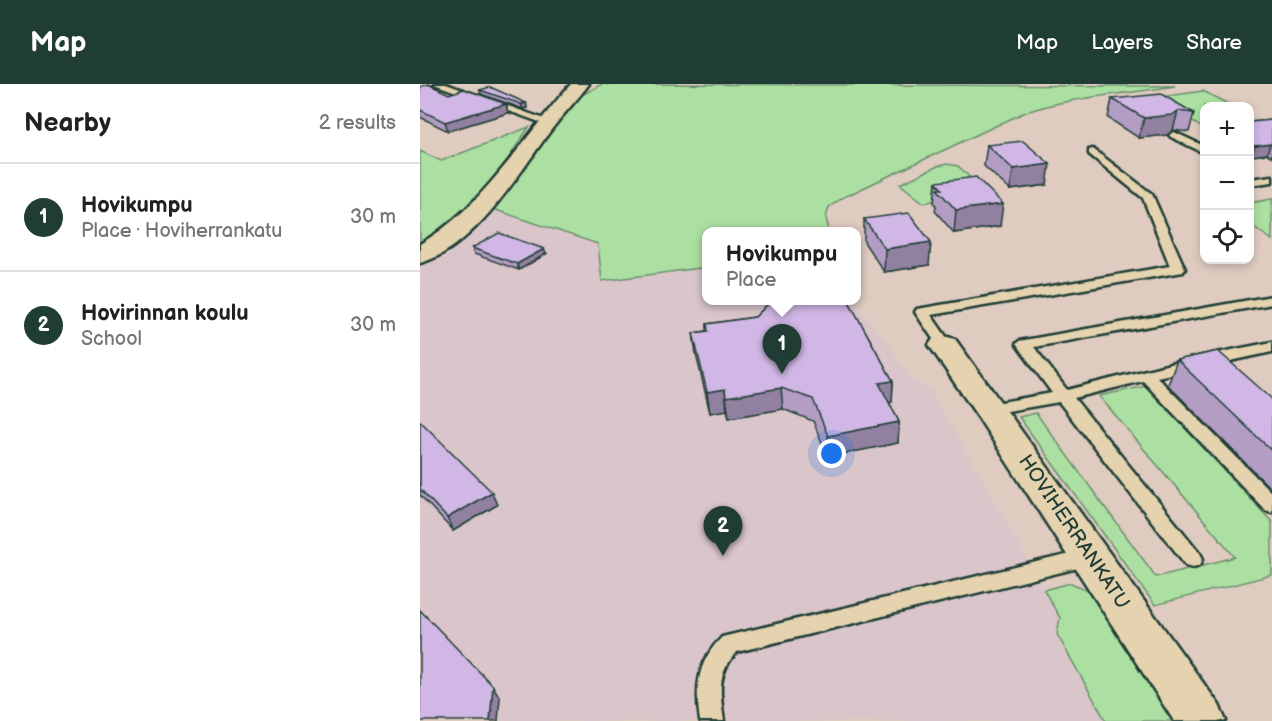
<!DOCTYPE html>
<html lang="en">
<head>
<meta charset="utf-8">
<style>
  :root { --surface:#fff; --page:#f6f6f6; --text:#202124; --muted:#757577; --line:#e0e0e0; --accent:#1f3d34 }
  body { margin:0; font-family:"Balsamiq Sans",sans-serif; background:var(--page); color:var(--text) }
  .controls { position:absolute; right:18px; top:18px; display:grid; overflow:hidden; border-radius:12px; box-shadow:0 3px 9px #0003 }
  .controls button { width:54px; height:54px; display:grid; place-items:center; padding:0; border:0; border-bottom:2px solid var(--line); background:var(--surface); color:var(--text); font:30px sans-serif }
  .you { position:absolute; left:412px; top:370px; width:21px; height:21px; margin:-15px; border:4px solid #fff; border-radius:50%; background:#1a73e8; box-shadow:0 0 0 9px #1a73e833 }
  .badge { display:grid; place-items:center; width:39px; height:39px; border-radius:50%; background:var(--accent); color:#fff; font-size:20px; font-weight:700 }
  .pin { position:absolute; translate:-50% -50px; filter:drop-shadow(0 2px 3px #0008) }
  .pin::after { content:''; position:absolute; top:32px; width:21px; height:18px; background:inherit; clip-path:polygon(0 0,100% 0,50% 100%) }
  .popup { position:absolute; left:282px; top:143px; width:159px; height:78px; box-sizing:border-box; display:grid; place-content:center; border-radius:12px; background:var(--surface); filter:drop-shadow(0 2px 4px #0005); font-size:20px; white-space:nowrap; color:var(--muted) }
  .popup b { font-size:22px; color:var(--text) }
  .popup::after { content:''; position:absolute; left:50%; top:100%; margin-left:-12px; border:12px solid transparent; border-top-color:var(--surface) }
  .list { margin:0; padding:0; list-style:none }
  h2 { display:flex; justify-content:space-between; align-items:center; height:78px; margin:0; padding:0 24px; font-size:26px }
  h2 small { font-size:20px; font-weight:400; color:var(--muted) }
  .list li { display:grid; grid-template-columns:39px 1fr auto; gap:18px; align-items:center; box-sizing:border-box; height:108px; padding:0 24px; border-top:2px solid var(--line) }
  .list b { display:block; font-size:22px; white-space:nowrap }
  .list p { margin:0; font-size:20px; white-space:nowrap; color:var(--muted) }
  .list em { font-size:20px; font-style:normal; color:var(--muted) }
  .icon { flex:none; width:33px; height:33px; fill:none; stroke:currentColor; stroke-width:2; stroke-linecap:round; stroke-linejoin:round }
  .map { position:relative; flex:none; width:852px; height:637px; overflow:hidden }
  header { display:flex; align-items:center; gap:36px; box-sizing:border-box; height:84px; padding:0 30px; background:var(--accent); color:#fff }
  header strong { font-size:28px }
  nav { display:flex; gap:33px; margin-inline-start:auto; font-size:21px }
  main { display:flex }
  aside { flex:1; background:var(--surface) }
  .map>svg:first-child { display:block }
  .built { fill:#dac5cb }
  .green { fill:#ace0a2; stroke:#668e6b; stroke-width:1.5 }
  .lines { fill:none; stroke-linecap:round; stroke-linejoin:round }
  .lane-casing { stroke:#1f3d34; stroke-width:5 }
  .street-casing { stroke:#1f3d34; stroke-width:5 }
  .lane { fill:#e5d3b0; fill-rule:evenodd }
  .street { fill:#e5d3b0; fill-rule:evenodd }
  .wall { fill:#b39dc5; stroke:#1f3d34; stroke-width:1.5 }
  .shaded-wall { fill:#9280a0; stroke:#1f3d34; stroke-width:1.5 }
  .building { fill:#d0b7e5; stroke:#1f3d34; stroke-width:1.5 }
  .labels { text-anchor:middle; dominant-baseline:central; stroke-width:4.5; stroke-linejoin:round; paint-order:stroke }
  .street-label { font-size:20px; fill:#1f3d34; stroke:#e5d3b0 }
</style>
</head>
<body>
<header>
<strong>Map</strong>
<nav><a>Map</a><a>Layers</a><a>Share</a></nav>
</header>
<main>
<aside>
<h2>Nearby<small>2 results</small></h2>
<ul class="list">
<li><span class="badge">1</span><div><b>Hovikumpu</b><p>Place · Hoviherrankatu</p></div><em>30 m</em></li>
<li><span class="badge">2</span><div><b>Hovirinnan koulu</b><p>School</p></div><em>30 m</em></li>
</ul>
</aside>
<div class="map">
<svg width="852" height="637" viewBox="0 0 852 637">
  <rect width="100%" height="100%" fill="#dfcbc0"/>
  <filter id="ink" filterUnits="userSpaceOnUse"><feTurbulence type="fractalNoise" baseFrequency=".0167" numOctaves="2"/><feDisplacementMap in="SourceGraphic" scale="12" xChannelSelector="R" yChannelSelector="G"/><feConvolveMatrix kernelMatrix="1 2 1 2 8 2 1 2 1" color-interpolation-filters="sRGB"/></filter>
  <g filter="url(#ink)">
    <!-- built -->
    <path class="built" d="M73,125L178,160L182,197L287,183V216L436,217L444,231L466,256L491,295L511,307L700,637H0V175L47,147Z"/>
    <!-- green -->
    <path class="green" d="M182,0L755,2C704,11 650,12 601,30L424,113L409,123L406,134L409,147L287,148V183L182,197L178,160L73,125L151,17Z
      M783,7L812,22H784V45L734,14Z
      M109,43L56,123L0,164V67L21,77Z
      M527,80L538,82L562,105L504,119L480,100L518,82Z
      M852,115V156L830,140V119Z
      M726,302L852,438V491L735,521L599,333L616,329L736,493L815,473L679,312Z
      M651,499L665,505L678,516L755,637H686L637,550L640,534L624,506Z"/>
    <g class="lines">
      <defs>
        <path id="lane" d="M14,0H26L133,38L125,40Z
          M754,48L784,62V69L751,53L749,51Z
          M673,65L732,110L765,185L763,188L511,231L532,261L524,266L519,264L495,228L497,225L750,182L723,114L669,70V66Z
          M852,92V98L830,101V95Z
          M852,212V220L614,263L647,306L782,272L852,258V268L737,293L852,409V428L845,426L723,297L654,314L780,469L783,475L780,481L773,483L766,481L639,318L570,330L564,329L562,325L564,321L570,320L632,309L596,260L599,257Z
          M671,465L678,467L681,473L678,479L317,568C296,590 300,609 304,637H280C275,604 277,578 302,553Z"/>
        <path id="street" d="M151,0H169C157,16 143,30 131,46C99,89 54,165 0,179V160C64,123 102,54 151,0Z
          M524,252L535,255L799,621L806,637H754L558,333L509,261L513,255Z"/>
      </defs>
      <!-- lane casing -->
      <use href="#lane" class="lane-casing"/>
      <!-- street casing -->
      <use href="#street" class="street-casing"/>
      <!-- lane -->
      <use href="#lane" class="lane"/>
      <!-- street -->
      <use href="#street" class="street"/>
    </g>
    <!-- wall -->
    <path class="wall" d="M0,3L29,10L86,20L88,29L28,47L0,33Z
      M60,6L106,19L107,24L103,25L61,10Z
      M692,15L774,29L769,48L753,46L747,51L719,54L688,34Z
      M852,36V73L847,70L831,72L830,71V38Z
      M567,61L627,101L590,106L564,82Z
      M516,98L580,142L534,149L515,127L516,122L514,119Z
      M444,135L509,181L464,188L444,158Z
      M52,164L126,170L99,186L54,170Z
      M346,216H428L473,297L472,318H469L479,338L478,359L408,373L393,337L363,325L309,334L307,326L290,329L276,270L273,249L287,247V240L335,233L348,220Z
      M757,276L852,315V406L748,301Z
      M0,337L77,421L33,447L0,411Z"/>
    <!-- shaded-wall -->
    <path class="shaded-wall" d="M106,19L107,24L103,25L101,20Z
      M86,20L88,29L28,47L25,38Z
      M758,27L753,46L747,51L719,54L724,34Z
      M850,60L847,70L831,72L835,62Z
      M630,80L627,101L590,106L593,85Z
      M583,120L580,142L534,149L536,126Z
      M511,158L509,181L464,188L465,165Z
      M124,165L126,170L99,186L97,180Z
      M473,297L472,318L458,321L459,299Z
      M361,304L363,325L309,334L306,313Z
      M305,305L307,326L290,329L287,308Z
      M479,338L478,359L408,373V352Z
      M72,408L77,421L33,447L27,434Z
      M73,602L80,614L78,637H70Z"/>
    <!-- building -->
    <path class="building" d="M8,0L29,10L44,5L86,20L25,38L0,26V3Z
      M70,3L106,19L101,20L60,6Z
      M741,10L774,29L758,27L752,31L724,34L692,15Z
      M852,36V61L850,60L835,62L830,59V38Z
      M603,57L630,80L593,85L567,61Z
      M556,93L583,120L536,126L517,105H522L516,98Z
      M489,129L511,158L465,165L444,135Z
      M79,149L124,165L97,180L52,164Z
      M352,216H428L473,297L459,299L479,338L408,352L393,315L361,304L306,313L305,305L287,308L273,249L288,247L287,240L335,233Z
      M798,267L852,315V367L757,276Z
      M0,337L72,408L27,434L0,405Z
      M0,526L73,602L70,637H0Z"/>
  </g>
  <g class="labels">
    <!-- street labels -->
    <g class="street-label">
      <text transform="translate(654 448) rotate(56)">HOVIHERRANKATU</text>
    </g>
  </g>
</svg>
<div class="controls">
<button>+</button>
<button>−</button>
<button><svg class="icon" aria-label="locate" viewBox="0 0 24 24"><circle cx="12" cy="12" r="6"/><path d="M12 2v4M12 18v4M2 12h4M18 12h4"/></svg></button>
</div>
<div class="you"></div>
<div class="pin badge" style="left:362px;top:290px">1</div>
<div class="popup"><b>Hovikumpu</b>Place</div>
<div class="pin badge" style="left:303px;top:472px">2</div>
</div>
</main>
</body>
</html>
